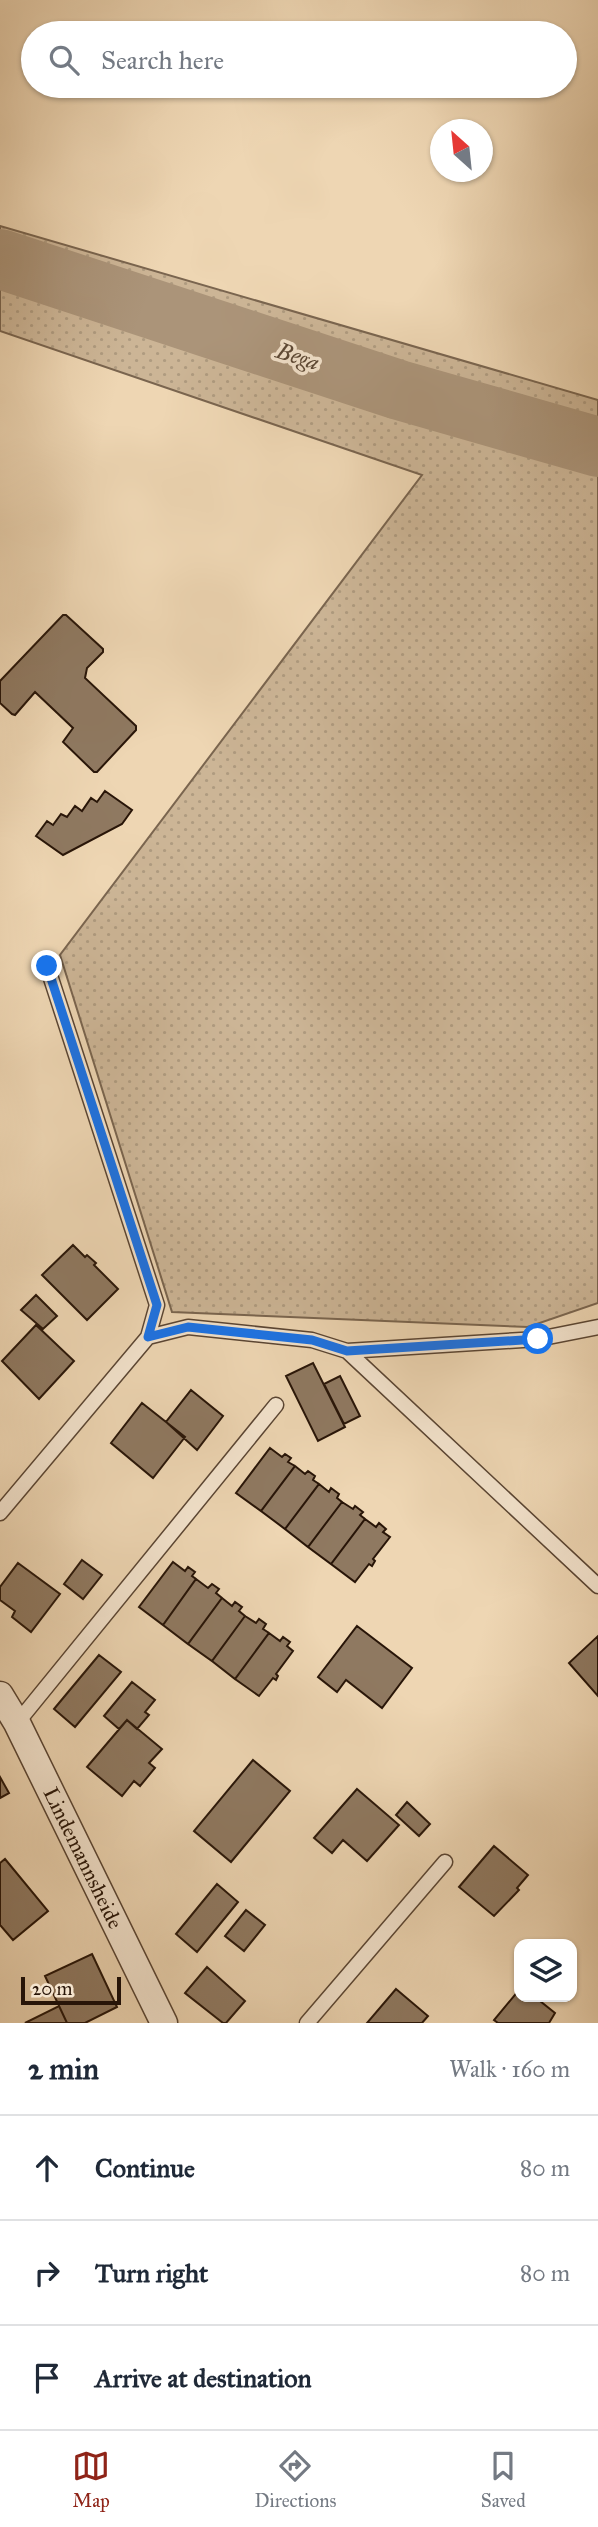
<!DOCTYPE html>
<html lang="en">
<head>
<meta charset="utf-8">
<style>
  :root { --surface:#fff; --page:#f6f6f7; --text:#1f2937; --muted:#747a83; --line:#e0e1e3; --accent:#8f2418 }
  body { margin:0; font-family:"IM FELL Great Primer",serif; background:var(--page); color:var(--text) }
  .controls { position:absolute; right:21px; bottom:21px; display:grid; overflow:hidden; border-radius:14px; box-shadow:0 2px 5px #0004 }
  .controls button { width:63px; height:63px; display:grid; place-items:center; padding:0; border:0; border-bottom:2px solid var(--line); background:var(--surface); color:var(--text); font:35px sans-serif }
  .compass { position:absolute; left:430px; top:119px; width:63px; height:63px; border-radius:50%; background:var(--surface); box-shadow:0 2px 5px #0004; rotate:333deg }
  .scale { position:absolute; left:21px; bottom:18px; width:100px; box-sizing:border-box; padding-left:7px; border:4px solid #281508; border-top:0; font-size:19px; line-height:24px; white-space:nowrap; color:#281508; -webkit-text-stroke:5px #f4e4ce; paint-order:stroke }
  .stop { position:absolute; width:21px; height:21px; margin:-16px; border:5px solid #1a73e8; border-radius:50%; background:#fff }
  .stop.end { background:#1a73e8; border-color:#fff; box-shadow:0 2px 7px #0008 }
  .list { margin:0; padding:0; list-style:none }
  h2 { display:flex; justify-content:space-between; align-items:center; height:91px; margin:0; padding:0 28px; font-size:30px }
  h2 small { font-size:23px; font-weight:400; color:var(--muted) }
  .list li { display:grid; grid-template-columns:46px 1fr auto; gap:21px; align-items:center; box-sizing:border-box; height:105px; padding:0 28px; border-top:2px solid var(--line) }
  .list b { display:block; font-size:26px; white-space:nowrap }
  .list em { font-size:23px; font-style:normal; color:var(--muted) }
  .icon { flex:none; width:38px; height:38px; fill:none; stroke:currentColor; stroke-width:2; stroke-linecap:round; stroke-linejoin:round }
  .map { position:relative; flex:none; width:598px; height:2023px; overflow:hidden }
  .search { position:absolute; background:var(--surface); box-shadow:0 2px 5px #0004; left:21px; right:21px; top:21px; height:77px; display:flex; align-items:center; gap:18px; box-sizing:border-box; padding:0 24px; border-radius:38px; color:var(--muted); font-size:26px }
  .sheet { height:406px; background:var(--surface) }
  nav { display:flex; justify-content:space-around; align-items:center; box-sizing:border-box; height:98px; border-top:2px solid var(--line); background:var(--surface); font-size:19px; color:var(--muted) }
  nav a { display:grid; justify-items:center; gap:4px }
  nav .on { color:var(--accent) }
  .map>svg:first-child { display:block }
  .green { fill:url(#green-dots); stroke:#7a654f; stroke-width:2 }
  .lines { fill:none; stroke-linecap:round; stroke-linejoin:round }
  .river { stroke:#ab9479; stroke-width:60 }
  .building { fill:#8f7961; stroke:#281508; stroke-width:2 }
  .lane-casing { stroke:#5a4533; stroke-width:17 }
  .street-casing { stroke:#5a4533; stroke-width:29 }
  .lane { stroke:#f4e4ce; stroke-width:14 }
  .street { stroke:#f4e4ce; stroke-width:26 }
  .route { stroke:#1a73e8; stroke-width:9 }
  .labels { text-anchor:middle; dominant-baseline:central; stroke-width:7; stroke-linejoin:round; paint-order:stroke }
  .street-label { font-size:21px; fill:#281508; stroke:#f4e4ce }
  .water-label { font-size:23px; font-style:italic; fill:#5c4835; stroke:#f4e4ce }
</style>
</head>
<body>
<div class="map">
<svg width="598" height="2023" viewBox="0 0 598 2023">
  <defs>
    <pattern id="green-dots" width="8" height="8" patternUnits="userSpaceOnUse" patternTransform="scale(1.75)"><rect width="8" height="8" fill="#ccb596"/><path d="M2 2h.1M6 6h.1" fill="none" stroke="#af9b80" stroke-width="1.8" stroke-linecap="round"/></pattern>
  </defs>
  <rect width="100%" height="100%" fill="#eed6b3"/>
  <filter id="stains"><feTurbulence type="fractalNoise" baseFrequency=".00286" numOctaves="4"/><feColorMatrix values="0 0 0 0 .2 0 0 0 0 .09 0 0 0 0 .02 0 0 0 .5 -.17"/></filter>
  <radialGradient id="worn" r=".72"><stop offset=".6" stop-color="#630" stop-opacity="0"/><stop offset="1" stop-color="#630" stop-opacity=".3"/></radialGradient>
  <!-- green -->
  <path class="green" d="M0,226L598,400V1303L528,1327L172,1312L60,955L422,475L0,331Z"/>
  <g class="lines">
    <!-- river -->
    <path class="river" d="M0,259L399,390L598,447"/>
  </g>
  <!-- building -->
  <path class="building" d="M63,615H66L103,649V652L87,668L85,678L136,726V730L97,772H94L63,742L73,728L35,692L15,715L12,714L0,703V681Z
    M105,791L132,810L122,824L63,855L36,836L47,821L53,825L61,814L67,817L75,806L82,811L91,798L97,802Z
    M73,1245L85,1257L87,1255L96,1263L94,1265L118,1289L87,1320L42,1275Z
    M36,1295L57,1316L43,1329L21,1310Z
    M36,1325L74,1361L39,1399L2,1361Z
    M313,1363L345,1427L318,1441L286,1376Z
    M340,1376L360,1416L344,1424L324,1384Z
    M191,1390L223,1416L197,1450L166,1422Z
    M142,1403L185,1437L153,1478L111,1443Z
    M270,1448L282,1457L285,1454L291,1458L288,1462L295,1466L261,1511L236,1493Z
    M295,1466L305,1474L308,1471L315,1476L313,1480L319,1484L285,1529L261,1511Z
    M319,1484L329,1492L331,1488L339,1494L337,1498L342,1502L308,1547L285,1529Z
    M342,1502L353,1509L355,1506L363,1512L360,1515L365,1519L331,1564L308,1547Z
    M365,1519L376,1527L379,1523L386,1529L383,1532L390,1537L373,1559L375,1561L372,1566L369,1564L355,1582L331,1564Z
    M82,1560L102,1575L83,1599L64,1584Z
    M173,1562L185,1571L188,1567L195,1572L192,1576L196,1579L163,1625L139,1607Z
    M18,1563L60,1594L31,1632L12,1617L15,1611L0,1600V1587Z
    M196,1579L208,1588L212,1584L219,1589L216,1593L222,1598L188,1644L163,1625Z
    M222,1598L232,1606L235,1602L242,1607L239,1611L245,1616L212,1661L188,1644Z
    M245,1616L256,1623L259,1619L266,1624L263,1629L269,1633L235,1679L212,1661Z
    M357,1626L412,1668L382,1708L346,1680L337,1692L318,1677Z
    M269,1633L280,1641L283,1637L290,1642L287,1646L293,1651L276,1674L278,1676L276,1680L273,1678L259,1696L235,1679Z
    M598,1636V1696L569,1663Z
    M99,1655L121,1672L75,1727L54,1709Z
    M132,1682L155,1700L145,1712L149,1715L137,1729L127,1720L119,1729L104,1716Z
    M127,1720L162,1749L149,1763L155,1768L140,1786L134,1781L122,1796L87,1767Z
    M253,1760L290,1791L231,1862L194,1831Z
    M0,1777L9,1793L0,1798Z
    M357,1789L399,1825L367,1861L343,1840L332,1853L314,1838Z
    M407,1802L430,1824L419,1836L396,1815Z
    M494,1846L528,1875L517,1888L519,1890L494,1916L459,1887Z
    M5,1859L48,1911L13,1940L0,1925V1863Z
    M217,1884L238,1902L197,1952L176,1934Z
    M246,1910L265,1925L244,1951L225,1936Z
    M92,1954L117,2007L85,2023H67L45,1976Z
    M207,1967L245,2001L226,2023H223L185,1993Z
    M396,1989L428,2016L422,2023H367Z
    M519,1990V1997H535L555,2013L549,2023H498L494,2020Z
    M59,2006L67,2023H25Z"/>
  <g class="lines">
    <defs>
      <path id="lane" d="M47,966L157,1305L148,1337
        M347,1351L538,1339L598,1327
        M0,1513L148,1337L188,1327L312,1340L347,1351L598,1586
        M17,1723L276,1405
        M307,2023L445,1862"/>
      <path id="street" d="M0,1695L17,1723L164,2023"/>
    </defs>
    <!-- lane casing -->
    <use href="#lane" class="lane-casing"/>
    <!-- street casing -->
    <use href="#street" class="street-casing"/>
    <!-- lane -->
    <use href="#lane" class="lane"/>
    <!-- street -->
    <use href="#street" class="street"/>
  </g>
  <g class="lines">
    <!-- route -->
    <path class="route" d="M47,966L157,1305L148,1337L188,1327L312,1340L347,1351L538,1339"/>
  </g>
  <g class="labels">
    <!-- street labels -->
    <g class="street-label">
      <text transform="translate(83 1858) rotate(64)">Lindemannsheide</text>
    </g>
    <!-- water labels -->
    <g class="water-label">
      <text transform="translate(298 356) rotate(18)">Bega</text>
    </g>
  </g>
  <rect width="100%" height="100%" filter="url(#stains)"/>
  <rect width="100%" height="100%" fill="url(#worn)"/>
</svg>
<div class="controls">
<button><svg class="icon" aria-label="layers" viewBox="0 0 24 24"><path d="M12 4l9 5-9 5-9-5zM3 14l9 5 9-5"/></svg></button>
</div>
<svg class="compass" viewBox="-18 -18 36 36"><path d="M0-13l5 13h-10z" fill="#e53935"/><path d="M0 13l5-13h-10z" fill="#747a83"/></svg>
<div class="scale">20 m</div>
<div class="stop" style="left:538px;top:1339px"></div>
<div class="stop end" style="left:47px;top:966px"></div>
<div class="search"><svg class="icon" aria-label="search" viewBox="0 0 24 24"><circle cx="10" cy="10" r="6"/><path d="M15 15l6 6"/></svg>Search here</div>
</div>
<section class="sheet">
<h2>2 min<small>Walk · 160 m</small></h2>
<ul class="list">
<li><svg class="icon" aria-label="ahead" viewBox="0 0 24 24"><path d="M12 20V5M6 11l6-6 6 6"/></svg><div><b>Continue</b></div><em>80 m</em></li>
<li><svg class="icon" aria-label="right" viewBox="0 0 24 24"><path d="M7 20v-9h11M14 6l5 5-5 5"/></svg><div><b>Turn right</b></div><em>80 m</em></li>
<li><svg class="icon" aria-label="arrive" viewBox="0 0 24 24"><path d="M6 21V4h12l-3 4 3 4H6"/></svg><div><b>Arrive at destination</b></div></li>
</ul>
</section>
<nav>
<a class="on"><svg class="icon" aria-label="map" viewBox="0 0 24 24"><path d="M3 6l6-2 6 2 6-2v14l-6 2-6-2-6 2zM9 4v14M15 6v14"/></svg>Map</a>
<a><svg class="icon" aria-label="directions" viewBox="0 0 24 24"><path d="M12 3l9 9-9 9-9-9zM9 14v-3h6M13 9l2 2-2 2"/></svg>Directions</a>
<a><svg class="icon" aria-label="saved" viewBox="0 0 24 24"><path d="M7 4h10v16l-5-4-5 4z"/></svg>Saved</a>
</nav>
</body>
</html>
